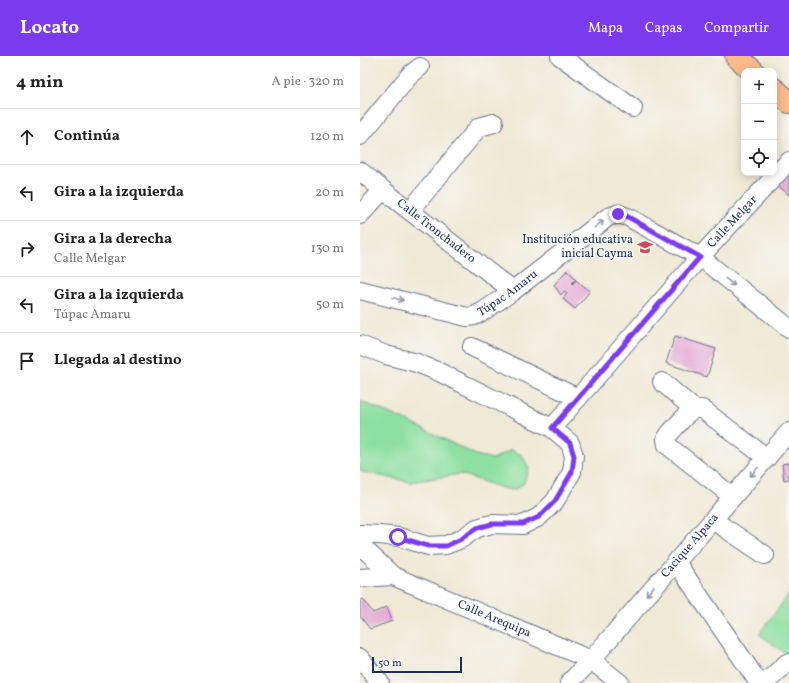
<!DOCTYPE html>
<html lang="es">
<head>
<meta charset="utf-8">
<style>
  :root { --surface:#fff; --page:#f6f6f6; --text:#222; --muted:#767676; --line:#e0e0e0; --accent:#7c3aed }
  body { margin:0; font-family:Vollkorn,serif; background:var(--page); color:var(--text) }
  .controls { position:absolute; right:12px; top:12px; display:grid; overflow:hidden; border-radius:8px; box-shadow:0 2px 10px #0003 }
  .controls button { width:36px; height:36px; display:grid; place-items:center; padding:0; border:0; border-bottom:1px solid var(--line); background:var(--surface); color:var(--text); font:20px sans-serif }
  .scale { position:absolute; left:12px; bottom:10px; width:90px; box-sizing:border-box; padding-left:4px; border:2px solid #1b2f5e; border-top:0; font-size:11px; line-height:14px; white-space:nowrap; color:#1b2f5e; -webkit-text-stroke:3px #f6f6f2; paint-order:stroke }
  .stop { position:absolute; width:12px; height:12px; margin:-9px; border:3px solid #7c3aed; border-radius:50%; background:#fff }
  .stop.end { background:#7c3aed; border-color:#fff; box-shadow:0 1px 4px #0008 }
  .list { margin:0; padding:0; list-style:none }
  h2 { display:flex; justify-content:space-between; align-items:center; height:52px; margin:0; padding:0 16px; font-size:17px }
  h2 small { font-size:13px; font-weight:400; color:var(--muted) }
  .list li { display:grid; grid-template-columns:26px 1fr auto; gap:12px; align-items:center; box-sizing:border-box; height:56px; padding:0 16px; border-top:1px solid var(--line) }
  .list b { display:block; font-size:15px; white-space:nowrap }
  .list p { margin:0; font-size:13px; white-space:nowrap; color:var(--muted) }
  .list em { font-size:13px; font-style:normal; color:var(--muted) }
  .icon { flex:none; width:22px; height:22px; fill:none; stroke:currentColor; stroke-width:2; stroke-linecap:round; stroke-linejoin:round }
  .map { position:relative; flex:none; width:429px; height:627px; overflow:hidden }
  header { display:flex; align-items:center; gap:24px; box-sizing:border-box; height:56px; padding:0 20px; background:var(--accent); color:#fff }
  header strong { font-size:19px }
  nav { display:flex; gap:22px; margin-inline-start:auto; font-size:14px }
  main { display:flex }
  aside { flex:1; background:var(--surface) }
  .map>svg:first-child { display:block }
  .green { fill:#8ee0a1; stroke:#548880 }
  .building { fill:#e6aed7 }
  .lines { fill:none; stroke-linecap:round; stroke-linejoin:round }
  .minor-casing { stroke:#667088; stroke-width:20 }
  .major-casing { stroke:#667088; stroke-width:24 }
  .minor { stroke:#fff; stroke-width:18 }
  .major { stroke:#fabb8b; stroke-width:22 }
  .oneway { stroke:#8d97ae }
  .route { stroke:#7c3aed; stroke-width:5 }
  .labels { text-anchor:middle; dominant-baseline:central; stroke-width:3; stroke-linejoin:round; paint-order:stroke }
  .street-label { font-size:12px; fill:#1b2f5e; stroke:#f6f6f2 }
  .poi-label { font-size:12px; fill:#1b2f5e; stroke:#f6f6f2; text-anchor:end }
</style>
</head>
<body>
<header>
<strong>Locato</strong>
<nav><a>Mapa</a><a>Capas</a><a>Compartir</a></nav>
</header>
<main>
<aside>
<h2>4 min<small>A pie · 320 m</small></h2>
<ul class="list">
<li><svg class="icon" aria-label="ahead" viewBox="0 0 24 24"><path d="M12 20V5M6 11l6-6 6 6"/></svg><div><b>Continúa</b></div><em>120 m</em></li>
<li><svg class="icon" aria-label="left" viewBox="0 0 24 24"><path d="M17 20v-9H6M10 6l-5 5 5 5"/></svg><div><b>Gira a la izquierda</b></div><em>20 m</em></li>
<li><svg class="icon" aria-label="right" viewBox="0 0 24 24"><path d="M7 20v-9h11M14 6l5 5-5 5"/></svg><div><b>Gira a la derecha</b><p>Calle Melgar</p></div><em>130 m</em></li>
<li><svg class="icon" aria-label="left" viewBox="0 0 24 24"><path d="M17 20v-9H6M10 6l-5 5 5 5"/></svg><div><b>Gira a la izquierda</b><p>Túpac Amaru</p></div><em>50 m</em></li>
<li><svg class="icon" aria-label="arrive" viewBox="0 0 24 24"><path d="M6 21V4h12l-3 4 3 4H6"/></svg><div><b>Llegada al destino</b></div></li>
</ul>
</aside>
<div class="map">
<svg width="429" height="627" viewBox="0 0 429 627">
  <rect width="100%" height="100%" fill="#f6f6f2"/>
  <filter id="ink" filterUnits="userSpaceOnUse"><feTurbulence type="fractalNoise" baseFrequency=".025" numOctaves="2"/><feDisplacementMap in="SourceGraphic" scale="8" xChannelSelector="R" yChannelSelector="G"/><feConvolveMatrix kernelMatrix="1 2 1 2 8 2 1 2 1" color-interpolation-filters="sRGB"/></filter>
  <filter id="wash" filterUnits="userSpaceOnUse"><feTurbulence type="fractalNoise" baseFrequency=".012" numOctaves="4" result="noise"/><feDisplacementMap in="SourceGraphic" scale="16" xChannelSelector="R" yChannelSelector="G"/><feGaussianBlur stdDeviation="0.9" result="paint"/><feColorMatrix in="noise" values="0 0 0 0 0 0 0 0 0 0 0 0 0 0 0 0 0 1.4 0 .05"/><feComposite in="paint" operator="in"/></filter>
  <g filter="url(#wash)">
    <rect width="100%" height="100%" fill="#f0e9d5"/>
    <!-- green -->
    <path class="green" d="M0,345L47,365L116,399L133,403L151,394L162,399L169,412L164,427L154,434L142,432L101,418L50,426L2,416L0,414Z
      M429,538V600L399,578Z"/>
    <g id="blocks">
      <!-- building -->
      <path class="building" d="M425,117L429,120V139L416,128Z
        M207,214L216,223L212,227L213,228L216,224L230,235L215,253L203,243L207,237L204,235L201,239L194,229Z
        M315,280L356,293L347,321L306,307Z
        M429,407V423L424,424L422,408Z
        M3,543L13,557L27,551L32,565L10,573L0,560V545Z"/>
    </g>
  </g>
  <g filter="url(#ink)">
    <use href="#blocks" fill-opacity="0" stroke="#667088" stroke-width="1"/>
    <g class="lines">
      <defs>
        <g id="minor">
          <path d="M200,0L273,52"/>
          <path d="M0,80L50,19L60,11"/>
          <path id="s1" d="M0,115L23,134L153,235"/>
          <path d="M50,155L119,71L134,67"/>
          <path d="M0,159L23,134"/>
          <path id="s2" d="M0,234L107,261L114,260L122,256L153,235L248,161L258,158L268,161L340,201L429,272"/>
          <path d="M0,289L26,299L57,307L79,316L192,372L210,387L214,400L212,416L195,445L179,461L163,469L132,468L117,472L101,483L86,489L68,490L39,481L20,479L0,478"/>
          <path d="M112,291L218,342"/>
          <path d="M302,326L334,353"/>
          <path id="s3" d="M192,372L340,201L429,105"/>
          <path d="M373,441L307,389L306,383L310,377L328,357L334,353H342L407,402"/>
          <path d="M353,464L405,499"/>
          <path d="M0,489L33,520"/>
          <path d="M316,506L399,627"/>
          <path id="s4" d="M0,522L33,520L231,604L260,627"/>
          <path d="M0,602L20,627"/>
          <path id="s5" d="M209,627L231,604L429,376"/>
          <path d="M405,627L427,607"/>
        </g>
        <path id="major" d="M376,0L393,15
          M414,33L429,46"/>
      </defs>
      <!-- minor casing -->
      <use href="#minor" class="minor-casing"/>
      <!-- major casing -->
      <use href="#major" class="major-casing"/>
      <!-- minor -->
      <use href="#minor" class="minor"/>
      <!-- major -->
      <use href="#major" class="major"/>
    </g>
    <!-- one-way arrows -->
    <defs><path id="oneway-shaft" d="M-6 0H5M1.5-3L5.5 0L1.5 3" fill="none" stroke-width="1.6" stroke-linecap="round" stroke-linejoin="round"/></defs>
    <g class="oneway">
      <use href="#oneway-shaft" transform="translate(239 168) rotate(-38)"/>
      <use href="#oneway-shaft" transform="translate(370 226) rotate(38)"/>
      <use href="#oneway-shaft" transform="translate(38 243) rotate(14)"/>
      <use href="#oneway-shaft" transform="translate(394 416) rotate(131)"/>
      <use href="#oneway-shaft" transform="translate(290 535) rotate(131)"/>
    </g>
  </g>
  <g class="lines" filter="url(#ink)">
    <!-- route -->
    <path class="route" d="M38,481L68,490H86L101,483L117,472L132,468H163L179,461L195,445L212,416L214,400L210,387L192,372L340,201L268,161L258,158"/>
  </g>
  <!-- icons -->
  <defs>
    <symbol id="school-bare" viewBox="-9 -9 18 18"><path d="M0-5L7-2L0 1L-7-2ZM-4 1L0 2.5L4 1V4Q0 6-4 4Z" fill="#d1495b" stroke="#f6f6f2" stroke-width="2.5" paint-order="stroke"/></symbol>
  </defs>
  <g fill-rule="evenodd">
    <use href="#school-bare" x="274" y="180" width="22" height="22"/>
  </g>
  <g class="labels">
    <!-- street labels -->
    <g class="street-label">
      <text stroke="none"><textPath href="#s3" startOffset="274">Calle Melgar</textPath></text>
      <text stroke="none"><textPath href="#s1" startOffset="97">Calle Tronchadero</textPath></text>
      <text stroke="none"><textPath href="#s2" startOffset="158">Túpac Amaru</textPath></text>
      <text stroke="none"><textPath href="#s5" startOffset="183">Cacique Alpaca</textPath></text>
      <text stroke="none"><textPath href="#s4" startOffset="143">Calle Arequipa</textPath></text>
    </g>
    <!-- poi labels -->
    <g class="poi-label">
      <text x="273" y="184">Institución educativa<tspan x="273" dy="14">inicial Cayma</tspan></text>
    </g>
  </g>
</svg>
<div class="controls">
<button>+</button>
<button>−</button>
<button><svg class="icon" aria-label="locate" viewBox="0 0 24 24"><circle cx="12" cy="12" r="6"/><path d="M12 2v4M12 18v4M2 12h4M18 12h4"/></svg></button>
</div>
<div class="scale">50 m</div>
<div class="stop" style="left:38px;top:481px"></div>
<div class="stop end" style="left:258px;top:158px"></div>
</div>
</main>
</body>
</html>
